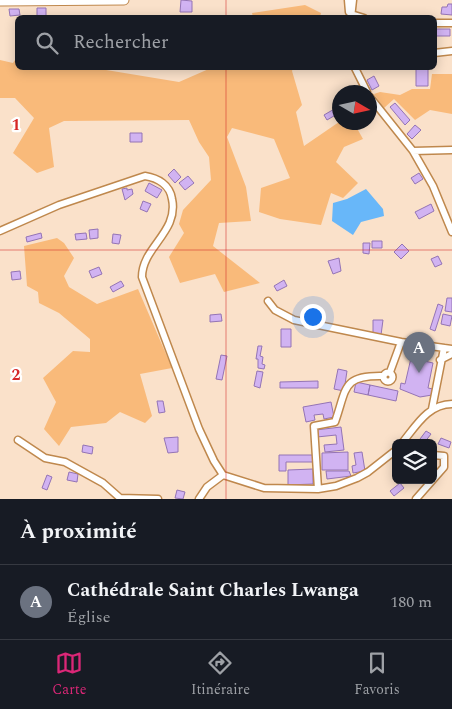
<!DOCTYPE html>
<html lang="fr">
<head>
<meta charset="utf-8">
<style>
  :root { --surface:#171b24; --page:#20242c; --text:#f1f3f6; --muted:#9ea1a6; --line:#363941; --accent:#db2777 }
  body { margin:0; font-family:Spectral,serif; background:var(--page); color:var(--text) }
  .controls { position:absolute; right:15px; bottom:15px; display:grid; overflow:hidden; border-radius:8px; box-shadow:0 2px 12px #0003 }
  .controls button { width:45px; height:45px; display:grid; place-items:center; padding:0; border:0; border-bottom:1px solid var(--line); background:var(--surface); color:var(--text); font:25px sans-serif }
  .compass { position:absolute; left:332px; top:85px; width:45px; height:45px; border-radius:50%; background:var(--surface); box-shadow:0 2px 12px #0003; rotate:99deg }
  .you { position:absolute; left:312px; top:316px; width:18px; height:18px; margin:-12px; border:4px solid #fff; border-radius:50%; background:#1a73e8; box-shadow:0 0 0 8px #1a73e833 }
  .badge { display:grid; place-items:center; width:32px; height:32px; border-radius:50%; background:var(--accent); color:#fff; font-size:16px; font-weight:700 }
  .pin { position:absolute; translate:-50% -41px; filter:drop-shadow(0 1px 2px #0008) }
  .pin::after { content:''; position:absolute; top:26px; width:18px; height:15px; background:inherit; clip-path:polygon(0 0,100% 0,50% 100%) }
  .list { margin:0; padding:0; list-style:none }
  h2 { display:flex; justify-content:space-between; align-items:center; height:65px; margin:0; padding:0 20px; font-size:21px }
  h2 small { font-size:16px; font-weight:400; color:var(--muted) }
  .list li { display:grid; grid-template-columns:32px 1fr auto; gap:15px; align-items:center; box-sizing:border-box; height:75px; padding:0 20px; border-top:1px solid var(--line) }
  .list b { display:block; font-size:19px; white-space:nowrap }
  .list p { margin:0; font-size:16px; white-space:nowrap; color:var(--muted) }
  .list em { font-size:16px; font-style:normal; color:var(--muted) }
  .icon { flex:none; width:28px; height:28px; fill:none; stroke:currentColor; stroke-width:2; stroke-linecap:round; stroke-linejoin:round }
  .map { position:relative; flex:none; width:452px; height:499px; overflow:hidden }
  .search { position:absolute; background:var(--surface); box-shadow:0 2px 12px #0003; left:15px; right:15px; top:15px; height:55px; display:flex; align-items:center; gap:12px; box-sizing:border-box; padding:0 18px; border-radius:8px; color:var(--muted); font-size:19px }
  .sheet { height:140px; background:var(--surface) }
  nav { display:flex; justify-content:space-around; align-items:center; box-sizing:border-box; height:70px; border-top:1px solid var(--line); background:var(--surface); font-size:14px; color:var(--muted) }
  nav a { display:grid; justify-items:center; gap:2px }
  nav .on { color:var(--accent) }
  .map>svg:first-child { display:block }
  .green { fill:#f9ba7a }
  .water { fill:#68b7f9 }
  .building { fill:#d1b3f2; stroke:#9474b5 }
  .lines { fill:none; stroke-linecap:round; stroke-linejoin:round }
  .minor-casing { stroke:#bf884d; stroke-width:9 }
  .highway-casing { stroke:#bf884d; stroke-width:11 }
  .minor { stroke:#fff; stroke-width:6 }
  .highway { stroke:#fff; stroke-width:9 }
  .grid { fill:none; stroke:#d62828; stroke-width:1; stroke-opacity:0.55 }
  .grid-label { font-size:16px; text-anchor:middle; font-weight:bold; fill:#d62828; stroke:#fff; stroke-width:4.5; stroke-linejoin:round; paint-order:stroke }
</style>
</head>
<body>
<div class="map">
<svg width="452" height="499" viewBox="0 0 452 499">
  <rect width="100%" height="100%" fill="#fae1ca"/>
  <!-- green -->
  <path class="green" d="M305,5L321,13L320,17H253L252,13Z
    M17,57L18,68H94L179,82L211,68H293L292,71L302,105L296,112L304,146L339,122L354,123L363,139L344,147L336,162L358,183L343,198L331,193L321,225L280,219L259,212L261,188L290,178L274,139L232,128L227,137L246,187L251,221L219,223L213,246L260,283L224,292L215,274L180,283L169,257L184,233L179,224L183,210L211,180L209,157L199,142L189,120L64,121L49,128L54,167L37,173L13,153L34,118L15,98H0V60L13,63Z
    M432,74H452V114L430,110L415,120L394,99L384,108L374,94L380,92L400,95L412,89H430Z
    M57,238L64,243L74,258L64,276L69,287L97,304L138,289L172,368L140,374L152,416L145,423L120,412L106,423L71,427L59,446L44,429L56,402L43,378L73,351L90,352V339L59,313L39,303L38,292L27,286L24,246Z"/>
  <!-- water -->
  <path class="water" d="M366,189L383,209L384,216L361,222L353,235L332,221L333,203L347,199Z"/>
  <!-- building -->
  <path class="building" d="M181,0L192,1V12H180Z
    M448,4H452V15L441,14L442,7H447Z
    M37,8H46V18H37Z
    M9,9H19L20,15L10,16Z
    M434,29H450V36H434Z
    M416,68H428V86H416Z
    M374,76L379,86L372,90L367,80Z
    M395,103L410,120L405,125L390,107Z
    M336,108L339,113L327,120L324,115Z
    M415,125L421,130L412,139L407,134Z
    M130,133H142V142H130Z
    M174,169L181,177L175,183L168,175Z
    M419,173L423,179L415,184L411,178Z
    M188,176L194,183L185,190L179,183Z
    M149,183L162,190L157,198L145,191Z
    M127,188V190L132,189L133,194L125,200L122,189Z
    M143,201L151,204L147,212L140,209Z
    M431,204L434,211L419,219L415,212Z
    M98,229V238L90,239L89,230Z
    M41,233L42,238L27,242L26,237Z
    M86,233L87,239L76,240L75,234Z
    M113,234L121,235L119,244L112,243Z
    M372,241H382V248H372Z
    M363,243H370L369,254L363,253Z
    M402,244L409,251L401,259L394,252Z
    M438,256L442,264L435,267L431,259Z
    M339,258L341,271L333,274L328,261Z
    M99,267L102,274L92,278L89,271Z
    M20,271L21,279L12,280L11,272Z
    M284,280L287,286L277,291L274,286Z
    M121,281L124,286L113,292L110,287Z
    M447,298H452V312L445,311Z
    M438,304L443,306L435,331L430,329Z
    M221,314L222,321L210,322V315Z
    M443,314L452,316L450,326L441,324Z
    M373,320H383L381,335H373Z
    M281,329H291V347H281Z
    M258,346H262L260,356L263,357L262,364L265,365L264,369L258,368V359H256Z
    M221,355L227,356L222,380L216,379Z
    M411,358L433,363L428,388L433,389L432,395L420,397L400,389L401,383L405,384Z
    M338,369L347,371L344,391L334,389Z
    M257,371L263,372L260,388L254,386Z
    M318,381V388H280V382Z
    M356,382L370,385L368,395L354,392Z
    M370,385L398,391L396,401L368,395Z
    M157,401H163L165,412L159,413Z
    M331,402L334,417L324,419L323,414L314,415L315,420L306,422L303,407Z
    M341,427L344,450L325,452L324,445L337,444L336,435L317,437L316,430Z
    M426,431L431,434L424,443L420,439Z
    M178,437V452L168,453L164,438Z
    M441,438L451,442L449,448L438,444Z
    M83,445L93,447L92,454L82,452Z
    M348,452V470H322V453Z
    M362,452L365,471L353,473L352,466L356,465L354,453Z
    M279,455H314V462H286V471H279Z
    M313,469V484L288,485V470Z
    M326,471H349L351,476L327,479Z
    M69,472L78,474L77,482L67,480Z
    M47,475L52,477L47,490L42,488Z
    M400,483L404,488L394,496L390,491Z
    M177,490L185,492L183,499L175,498Z"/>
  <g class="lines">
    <defs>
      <path id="minor" d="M348,0L349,12L351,14
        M351,14L364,18
        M351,18L353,0
        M434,23H452
        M434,53L452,51
        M355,68L367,92
        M370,97L413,151L433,186L452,232
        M413,151L452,150
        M0,231L59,205L145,176C158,178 170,185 172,199C179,232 142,247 142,277L199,429L214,461L223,475L264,488L318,489L336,486L357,478L368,472L396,450
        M268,301L275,310L294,320L401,342
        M440,360L452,354
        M390,372L401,342L452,349
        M383.5 377a4.5 4.5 0 1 1 9 0a4.5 4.5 0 1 1-9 0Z
        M432,409L444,348
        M18,440L45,458L65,462L103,483L120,498L158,499
        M402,443C416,426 428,404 452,404
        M318,489L314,426L335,422C347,388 342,375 383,376
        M199,499L207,487L223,475
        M416,499L444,467V456L433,455"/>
      <path id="highway" d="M0,1L124,0"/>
    </defs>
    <!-- minor casing -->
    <use href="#minor" class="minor-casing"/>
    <!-- highway casing -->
    <use href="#highway" class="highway-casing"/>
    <!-- minor -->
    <use href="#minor" class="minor"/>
    <!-- highway -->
    <use href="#highway" class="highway"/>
  </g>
  <!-- grid -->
  <path class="grid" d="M226,0V18M226,68V499M0,250H452"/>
  <g class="grid-label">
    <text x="16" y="130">1</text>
    <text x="16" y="380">2</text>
  </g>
</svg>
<div class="controls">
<button><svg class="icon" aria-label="layers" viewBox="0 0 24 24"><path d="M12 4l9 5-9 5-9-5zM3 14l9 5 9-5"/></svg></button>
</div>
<svg class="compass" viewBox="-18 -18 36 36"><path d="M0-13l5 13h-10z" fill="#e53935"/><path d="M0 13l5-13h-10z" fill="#9ea1a6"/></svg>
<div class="you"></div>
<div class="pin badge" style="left:419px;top:373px;background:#6b7280">A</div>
<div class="search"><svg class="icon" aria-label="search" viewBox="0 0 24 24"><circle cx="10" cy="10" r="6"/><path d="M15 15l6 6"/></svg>Rechercher</div>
</div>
<section class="sheet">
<h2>À proximité<small></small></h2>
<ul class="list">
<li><span class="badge" style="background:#6b7280">A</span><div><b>Cathédrale Saint Charles Lwanga</b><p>Église</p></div><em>180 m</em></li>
</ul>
</section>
<nav>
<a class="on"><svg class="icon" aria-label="map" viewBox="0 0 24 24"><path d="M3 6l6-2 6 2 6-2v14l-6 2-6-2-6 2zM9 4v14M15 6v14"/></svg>Carte</a>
<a><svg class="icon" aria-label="directions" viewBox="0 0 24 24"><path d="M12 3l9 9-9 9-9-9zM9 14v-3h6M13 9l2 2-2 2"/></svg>Itinéraire</a>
<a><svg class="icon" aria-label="saved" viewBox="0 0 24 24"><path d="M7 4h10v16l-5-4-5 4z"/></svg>Favoris</a>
</nav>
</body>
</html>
